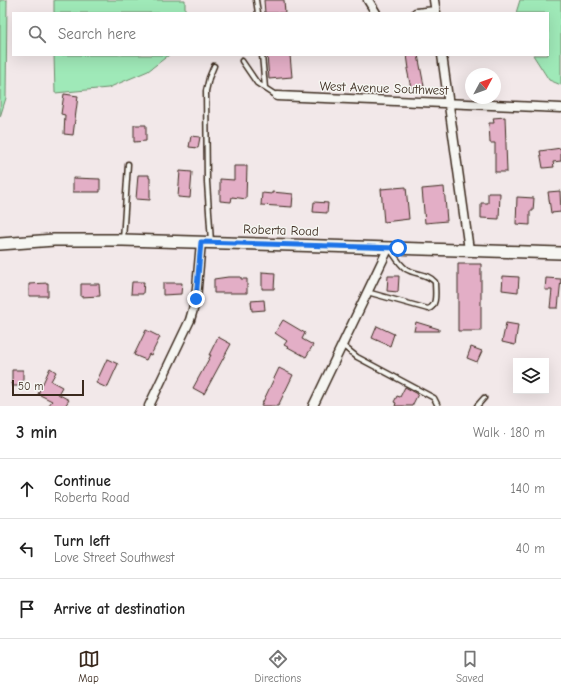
<!DOCTYPE html>
<html lang="en">
<head>
<meta charset="utf-8">
<style>
  :root { --surface:#fff; --page:#f2f2f2; --text:#222; --muted:#767676; --line:#e0e0e0; --accent:#3b2a1e }
  body { margin:0; font-family:"Comic Neue",sans-serif; background:var(--page); color:var(--text) }
  .controls { position:absolute; right:12px; bottom:12px; display:grid; overflow:hidden; border-radius:0px; box-shadow:0 4px 16px #0002 }
  .controls button { width:36px; height:36px; display:grid; place-items:center; padding:0; border:0; border-bottom:1px solid var(--line); background:var(--surface); color:var(--text); font:20px sans-serif }
  .compass { position:absolute; left:465px; top:68px; width:36px; height:36px; border-radius:50%; background:var(--surface); box-shadow:0 4px 16px #0002; rotate:49deg }
  .scale { position:absolute; left:12px; bottom:10px; width:72px; box-sizing:border-box; padding-left:4px; border:2px solid #3b2a1e; border-top:0; font-size:11px; line-height:14px; white-space:nowrap; color:#3b2a1e; -webkit-text-stroke:3px #f6f6f2; paint-order:stroke }
  .stop { position:absolute; width:12px; height:12px; margin:-9px; border:3px solid #1a73e8; border-radius:50%; background:#fff }
  .stop.end { background:#1a73e8; border-color:#fff; box-shadow:0 1px 4px #0008 }
  .list { margin:0; padding:0; list-style:none }
  h2 { display:flex; justify-content:space-between; align-items:center; height:52px; margin:0; padding:0 16px; font-size:17px }
  h2 small { font-size:13px; font-weight:400; color:var(--muted) }
  .list li { display:grid; grid-template-columns:26px 1fr auto; gap:12px; align-items:center; box-sizing:border-box; height:60px; padding:0 16px; border-top:1px solid var(--line) }
  .list b { display:block; font-size:15px; white-space:nowrap }
  .list p { margin:0; font-size:13px; white-space:nowrap; color:var(--muted) }
  .list em { font-size:13px; font-style:normal; color:var(--muted) }
  .icon { flex:none; width:22px; height:22px; fill:none; stroke:currentColor; stroke-width:2; stroke-linecap:round; stroke-linejoin:round }
  .map { position:relative; flex:none; width:561px; height:406px; overflow:hidden }
  .search { position:absolute; background:var(--surface); box-shadow:0 4px 16px #0002; left:12px; right:12px; top:12px; height:44px; display:flex; align-items:center; gap:10px; box-sizing:border-box; padding:0 14px; border-radius:0px; color:var(--muted); font-size:15px }
  .sheet { height:232px; background:var(--surface) }
  nav { display:flex; justify-content:space-around; align-items:center; box-sizing:border-box; height:56px; border-top:1px solid var(--line); background:var(--surface); font-size:11px; color:var(--muted) }
  nav a { display:grid; justify-items:center; gap:2px }
  nav .on { color:var(--accent) }
  .map>svg:first-child { display:block }
  .green { fill:#9fe9b8; stroke:#6d8a6b }
  .building { fill:#e3aec6; stroke:#3b2a1e }
  .lines { fill:none; stroke-linecap:round; stroke-linejoin:round }
  .lane-casing { stroke:#3b2a1e; stroke-width:7 }
  .street-casing { stroke:#3b2a1e; stroke-width:11 }
  .secondary-casing { stroke:#3b2a1e; stroke-width:14 }
  .lane { stroke:#f6f6f2; stroke-width:4 }
  .street { stroke:#f6f6f2; stroke-width:8 }
  .secondary { stroke:#f6f6f2; stroke-width:11 }
  .route { stroke:#1a73e8; stroke-width:5 }
  .labels { text-anchor:middle; dominant-baseline:central; stroke-width:3; stroke-linejoin:round; paint-order:stroke }
  .street-label { font-size:13px; fill:#3b2a1e; stroke:#f6f6f2 }
</style>
</head>
<body>
<div class="map">
<svg width="561" height="406" viewBox="0 0 561 406">
  <rect width="100%" height="100%" fill="#f2e8e9"/>
  <filter id="ink" filterUnits="userSpaceOnUse"><feTurbulence type="fractalNoise" baseFrequency=".025" numOctaves="2"/><feDisplacementMap in="SourceGraphic" scale="8" xChannelSelector="R" yChannelSelector="G"/><feConvolveMatrix kernelMatrix="1 2 1 2 8 2 1 2 1" color-interpolation-filters="sRGB"/></filter>
  <g filter="url(#ink)">
    <!-- green -->
    <path class="green" d="M0,0H7L6,98L0,117Z
      M54,0H185V13H54Z
      M520,0H561V85L549,80L533,55H548V13H516Z
      M54,55H169L148,71L108,88L55,93Z"/>
    <!-- building -->
    <path class="building" d="M264,0H284L285,13H265Z
      M267,55H290L292,77L269,79Z
      M407,55H418L424,86L411,88L407,69H409Z
      M64,94L78,96L73,135L64,134L65,115L61,114Z
      M505,117L507,172H495V143H490L489,123H494L493,118Z
      M134,125H146V141L134,142Z
      M191,136L200,137L198,148L189,147Z
      M561,148V161L553,162L554,167L543,168L540,151Z
      M234,166H247L246,199L232,197L231,202L220,201V179L234,180Z
      M180,171L192,172L190,198L178,197Z
      M138,175H149V178H150V200L136,199Z
      M73,178L100,179V192H73Z
      M406,187L409,219L384,222L381,189Z
      M444,187L447,221L425,223L422,189Z
      M560,191L561,212L551,213L548,192Z
      M272,192L293,194L292,207L261,205L262,193L272,194Z
      M488,193H500L499,219L481,218V203H488Z
      M517,197L534,198L533,211H530V225L516,224Z
      M314,202L328,203L327,213L313,212Z
      M458,264H481V331H458Z
      M262,272L275,273L274,289H262Z
      M388,276H399L398,292L387,291Z
      M503,276L519,277L518,292L502,290Z
      M228,277H241V279H247V293H214V279Z
      M546,278L561,279L558,308H550L552,290H545Z
      M132,282H144L143,294H131Z
      M48,283V296H29V284Z
      M163,283H182L181,294L163,295Z
      M81,284H99L100,296L81,297Z
      M264,300L265,310L252,311L251,301Z
      M283,320L305,333L302,339L313,345L306,357L284,345L287,341L275,333Z
      M416,322L439,329V331H414Z
      M506,323L518,325L515,345L502,342Z
      M377,326L394,334L390,346L372,338Z
      M146,330L160,337L151,355L149,354L146,360L134,355Z
      M218,337L231,344L204,394L193,388L211,355H209Z
      M471,347L482,351L477,362L467,358Z
      M107,359L118,364L107,388L96,383Z
      M50,368L56,372L51,381L62,387L58,394L69,400L65,406H48L52,401L38,394Z
      M279,368L293,375L278,406H261Z
      M12,370H23V386H12Z
      M405,387L418,394L412,406H395L396,403L394,402L397,396L400,397Z"/>
    <g class="lines">
      <defs>
        <path id="lane" d="M256,0L258,13
          M262,55L265,88
          M242,61L257,83L277,96
          M123,240L128,164
          M211,242L207,182L206,91L209,78L214,66
          M367,292L428,309C438,306 435,291 435,282C427,273 416,275 406,269C399,264 395,256 390,249
          M342,345L357,357L434,398L438,406
          M477,406L484,398"/>
        <path id="street" d="M368,0L376,13
          M434,0L436,13
          M416,13L435,11
          M442,55L469,250
          M277,96L561,108
          M149,406L190,320L196,299L201,242
          M313,406L389,247"/>
        <path id="secondary" d="M0,244L54,240H123L561,253"/>
      </defs>
      <!-- lane casing -->
      <use href="#lane" class="lane-casing"/>
      <!-- street casing -->
      <use href="#street" class="street-casing"/>
      <!-- secondary casing -->
      <use href="#secondary" class="secondary-casing"/>
      <!-- lane -->
      <use href="#lane" class="lane"/>
      <!-- street -->
      <use href="#street" class="street"/>
      <!-- secondary -->
      <use href="#secondary" class="secondary"/>
    </g>
  </g>
  <g class="lines" filter="url(#ink)">
    <!-- route -->
    <path class="route" d="M196,299L201,242L398,248"/>
  </g>
  <g class="labels">
    <!-- street labels -->
    <g class="street-label">
      <text transform="translate(384 88) rotate(2)">West Avenue Southwest</text>
      <text transform="translate(281 230) rotate(2)">Roberta Road</text>
    </g>
  </g>
</svg>
<div class="controls">
<button><svg class="icon" aria-label="layers" viewBox="0 0 24 24"><path d="M12 4l9 5-9 5-9-5zM3 14l9 5 9-5"/></svg></button>
</div>
<svg class="compass" viewBox="-18 -18 36 36"><path d="M0-13l5 13h-10z" fill="#e53935"/><path d="M0 13l5-13h-10z" fill="#767676"/></svg>
<div class="scale">50 m</div>
<div class="stop" style="left:398px;top:248px"></div>
<div class="stop end" style="left:196px;top:299px"></div>
<div class="search"><svg class="icon" aria-label="search" viewBox="0 0 24 24"><circle cx="10" cy="10" r="6"/><path d="M15 15l6 6"/></svg>Search here</div>
</div>
<section class="sheet">
<h2>3 min<small>Walk · 180 m</small></h2>
<ul class="list">
<li><svg class="icon" aria-label="ahead" viewBox="0 0 24 24"><path d="M12 20V5M6 11l6-6 6 6"/></svg><div><b>Continue</b><p>Roberta Road</p></div><em>140 m</em></li>
<li><svg class="icon" aria-label="left" viewBox="0 0 24 24"><path d="M17 20v-9H6M10 6l-5 5 5 5"/></svg><div><b>Turn left</b><p>Love Street Southwest</p></div><em>40 m</em></li>
<li><svg class="icon" aria-label="arrive" viewBox="0 0 24 24"><path d="M6 21V4h12l-3 4 3 4H6"/></svg><div><b>Arrive at destination</b></div></li>
</ul>
</section>
<nav>
<a class="on"><svg class="icon" aria-label="map" viewBox="0 0 24 24"><path d="M3 6l6-2 6 2 6-2v14l-6 2-6-2-6 2zM9 4v14M15 6v14"/></svg>Map</a>
<a><svg class="icon" aria-label="directions" viewBox="0 0 24 24"><path d="M12 3l9 9-9 9-9-9zM9 14v-3h6M13 9l2 2-2 2"/></svg>Directions</a>
<a><svg class="icon" aria-label="saved" viewBox="0 0 24 24"><path d="M7 4h10v16l-5-4-5 4z"/></svg>Saved</a>
</nav>
</body>
</html>
